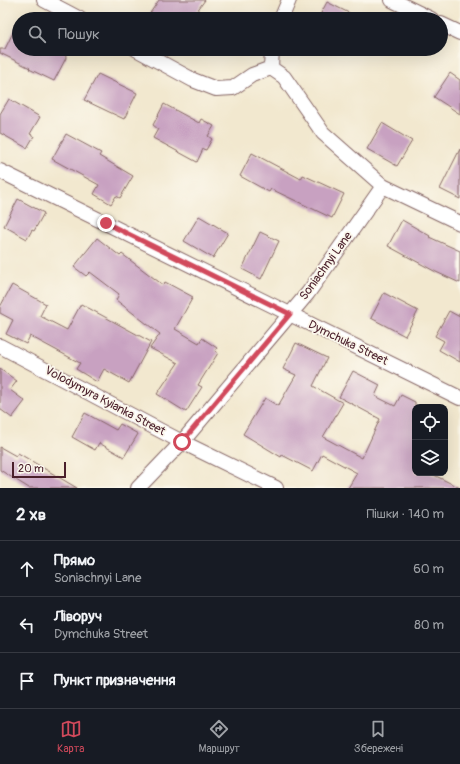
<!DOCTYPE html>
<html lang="uk">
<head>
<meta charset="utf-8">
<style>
  :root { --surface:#171b24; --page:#242831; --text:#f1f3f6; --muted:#9ea1a6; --line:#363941; --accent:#d1495b }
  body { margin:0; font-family:Pangolin,sans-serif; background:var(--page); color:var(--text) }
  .controls { position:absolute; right:12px; bottom:12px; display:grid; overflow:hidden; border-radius:8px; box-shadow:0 4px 16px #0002 }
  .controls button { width:36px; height:36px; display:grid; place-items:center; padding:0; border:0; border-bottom:1px solid var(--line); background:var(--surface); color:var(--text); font:20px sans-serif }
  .scale { position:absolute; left:12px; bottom:10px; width:54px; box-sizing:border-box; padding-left:4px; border:2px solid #4a1f2b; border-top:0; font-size:11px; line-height:14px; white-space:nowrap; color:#4a1f2b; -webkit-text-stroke:3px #fbf7ec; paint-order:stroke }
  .stop { position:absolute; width:12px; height:12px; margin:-9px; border:3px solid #d1495b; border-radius:50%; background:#fff }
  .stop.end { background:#d1495b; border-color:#fff; box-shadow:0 1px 4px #0008 }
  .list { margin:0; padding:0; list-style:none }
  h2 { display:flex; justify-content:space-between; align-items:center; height:52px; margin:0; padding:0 16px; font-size:17px }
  h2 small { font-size:13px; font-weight:400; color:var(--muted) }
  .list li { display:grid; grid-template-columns:26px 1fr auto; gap:12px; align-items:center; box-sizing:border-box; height:56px; padding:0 16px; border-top:1px solid var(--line) }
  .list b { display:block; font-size:15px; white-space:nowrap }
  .list p { margin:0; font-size:13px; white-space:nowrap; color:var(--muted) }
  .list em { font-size:13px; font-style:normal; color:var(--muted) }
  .icon { flex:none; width:22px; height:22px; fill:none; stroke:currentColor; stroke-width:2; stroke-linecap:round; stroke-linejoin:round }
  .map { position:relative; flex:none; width:460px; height:488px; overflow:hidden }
  .search { position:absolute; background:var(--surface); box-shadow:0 4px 16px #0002; left:12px; right:12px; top:12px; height:44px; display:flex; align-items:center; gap:10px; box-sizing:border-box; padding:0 14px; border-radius:22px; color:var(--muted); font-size:15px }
  .sheet { height:220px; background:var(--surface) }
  nav { display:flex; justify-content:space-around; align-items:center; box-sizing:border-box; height:56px; border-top:1px solid var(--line); background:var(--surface); font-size:11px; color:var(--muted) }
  nav a { display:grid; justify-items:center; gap:2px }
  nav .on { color:var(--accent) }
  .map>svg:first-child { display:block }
  .building { fill:#c8a1c1 }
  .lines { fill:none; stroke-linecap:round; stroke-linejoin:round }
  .street-casing { stroke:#856564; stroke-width:16 }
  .street { stroke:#fff; stroke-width:14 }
  .route { stroke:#d1495b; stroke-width:5 }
  .labels { text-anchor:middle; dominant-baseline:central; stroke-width:3.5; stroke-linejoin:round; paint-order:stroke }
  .street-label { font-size:12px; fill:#4a1f2b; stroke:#fbf7ec }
</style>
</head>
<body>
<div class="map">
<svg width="460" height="488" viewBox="0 0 460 488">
  <rect width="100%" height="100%" fill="#fbf7ec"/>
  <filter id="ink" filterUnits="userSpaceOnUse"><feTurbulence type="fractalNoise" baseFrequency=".025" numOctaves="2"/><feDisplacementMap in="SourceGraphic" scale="8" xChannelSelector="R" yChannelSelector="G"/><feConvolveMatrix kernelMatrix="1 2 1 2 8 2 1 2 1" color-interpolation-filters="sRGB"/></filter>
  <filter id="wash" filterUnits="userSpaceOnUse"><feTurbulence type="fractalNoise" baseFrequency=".012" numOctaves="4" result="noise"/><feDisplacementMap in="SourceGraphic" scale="16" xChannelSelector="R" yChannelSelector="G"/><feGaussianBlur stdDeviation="0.9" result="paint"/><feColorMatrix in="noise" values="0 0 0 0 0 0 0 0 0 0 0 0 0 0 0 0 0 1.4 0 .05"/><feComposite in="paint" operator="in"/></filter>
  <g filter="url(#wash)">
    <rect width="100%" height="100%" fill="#f2e8cf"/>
    <g id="blocks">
      <!-- building -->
      <path class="building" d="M159,0H205L191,19H146Z
        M327,2L361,19H318Z
        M19,20V49H65L66,58L54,81L29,69L30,68L0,53V49H5Z
        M450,73L460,80V114L434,97Z
        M98,74L137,93L124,119L84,100Z
        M9,99L40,117L30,134L34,136L27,148L0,133V114Z
        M164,104L199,123L201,119L214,126L208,136L212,139L206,150L203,149L197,162L153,138L158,129L153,125Z
        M382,123L412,141L397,166L367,149Z
        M66,134L101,153L99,156L133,176L120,198L116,196L111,204L94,194L99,185L52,159Z
        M460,149V199L440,189Z
        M252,153L301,179L303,175L344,194L332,218L271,189L269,192L240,176Z
        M18,199L44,213L34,231L32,230L27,239L4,226Z
        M199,216L228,233L213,258L184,241Z
        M402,220L430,236L429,237L460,251V283L436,272L388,246Z
        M260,232L279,241L261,279L242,269Z
        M97,238L120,256L122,254L163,285L165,282L193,297L175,329L199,343L202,338L217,348L215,351L218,353L198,385L202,387L186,412L157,394L178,363L150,348L160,334L116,300L119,294L90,272L86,276L74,267Z
        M12,285L46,304L40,316L67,330L81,304L151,342L129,383L104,369L97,382L76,369L80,363L30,336L26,344L6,334L13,320L0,313V307Z
        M384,293L418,311L405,336L371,318Z
        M449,311L458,316L460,313V362L439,350L444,341L435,336Z
        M296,343L327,358L313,386L343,403L323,437L362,458L380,419L339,397L353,371L380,385L375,396L395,406L401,395L415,402V473H430L460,488H348L357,473L322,454L313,471L282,455L281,457L243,434L265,398L278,406L296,375L283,369Z
        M0,369L17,381L10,390L25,401L12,418L0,409Z
        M85,413L116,430L120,424L138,434L124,457L99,443L95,450L72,437Z
        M0,447L16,456L18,453L77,488H29L0,470Z"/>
    </g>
  </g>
  <g filter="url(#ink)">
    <use href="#blocks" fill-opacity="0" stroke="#856564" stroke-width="1"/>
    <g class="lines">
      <defs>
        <path id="street" d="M44,0L80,19
          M392,0L431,19
          M281,19L289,0
          M441,24L460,33
          M136,49L193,80L216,89L233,88L252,75L271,68L284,77L323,133L383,186L460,223
          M271,68L272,49
          M0,171L460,398
          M0,346L182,442L276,488
          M138,488L182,442L308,293L383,186"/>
      </defs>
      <!-- street casing -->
      <use href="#street" class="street-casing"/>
      <!-- street -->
      <use href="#street" class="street"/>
    </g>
  </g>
  <g class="lines" filter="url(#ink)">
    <!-- route -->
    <path class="route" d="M106,223L290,314L182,442"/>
  </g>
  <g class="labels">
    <!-- street labels -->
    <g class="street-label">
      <text transform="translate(326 266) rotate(-54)">Soniachnyi Lane</text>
      <text transform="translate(348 343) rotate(26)">Dymchuka Street</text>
      <text transform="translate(105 401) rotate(28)">Volodymyra Kyianka Street</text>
    </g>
  </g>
</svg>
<div class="controls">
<button><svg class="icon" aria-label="locate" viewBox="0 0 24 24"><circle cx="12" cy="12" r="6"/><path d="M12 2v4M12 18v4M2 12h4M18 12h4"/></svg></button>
<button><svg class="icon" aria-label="layers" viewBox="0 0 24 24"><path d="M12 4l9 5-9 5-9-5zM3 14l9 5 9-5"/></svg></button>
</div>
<div class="scale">20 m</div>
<div class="stop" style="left:182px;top:442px"></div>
<div class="stop end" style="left:106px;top:223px"></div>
<div class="search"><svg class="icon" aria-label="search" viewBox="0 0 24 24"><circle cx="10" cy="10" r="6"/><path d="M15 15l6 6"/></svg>Пошук</div>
</div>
<section class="sheet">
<h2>2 хв<small>Пішки · 140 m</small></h2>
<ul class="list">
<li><svg class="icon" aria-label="ahead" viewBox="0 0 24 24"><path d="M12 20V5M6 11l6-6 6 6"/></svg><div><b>Прямо</b><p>Soniachnyi Lane</p></div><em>60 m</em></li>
<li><svg class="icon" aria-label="left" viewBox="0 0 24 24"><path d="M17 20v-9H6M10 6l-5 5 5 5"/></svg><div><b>Ліворуч</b><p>Dymchuka Street</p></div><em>80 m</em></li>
<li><svg class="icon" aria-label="arrive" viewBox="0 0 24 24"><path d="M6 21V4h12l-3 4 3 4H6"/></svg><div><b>Пункт призначення</b></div></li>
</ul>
</section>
<nav>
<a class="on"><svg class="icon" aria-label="map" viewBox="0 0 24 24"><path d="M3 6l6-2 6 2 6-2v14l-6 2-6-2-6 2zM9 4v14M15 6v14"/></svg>Карта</a>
<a><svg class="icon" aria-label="directions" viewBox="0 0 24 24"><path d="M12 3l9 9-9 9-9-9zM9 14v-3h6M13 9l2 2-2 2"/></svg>Маршрут</a>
<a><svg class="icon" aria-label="saved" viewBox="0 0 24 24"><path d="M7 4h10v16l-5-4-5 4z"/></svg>Збережені</a>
</nav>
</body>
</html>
